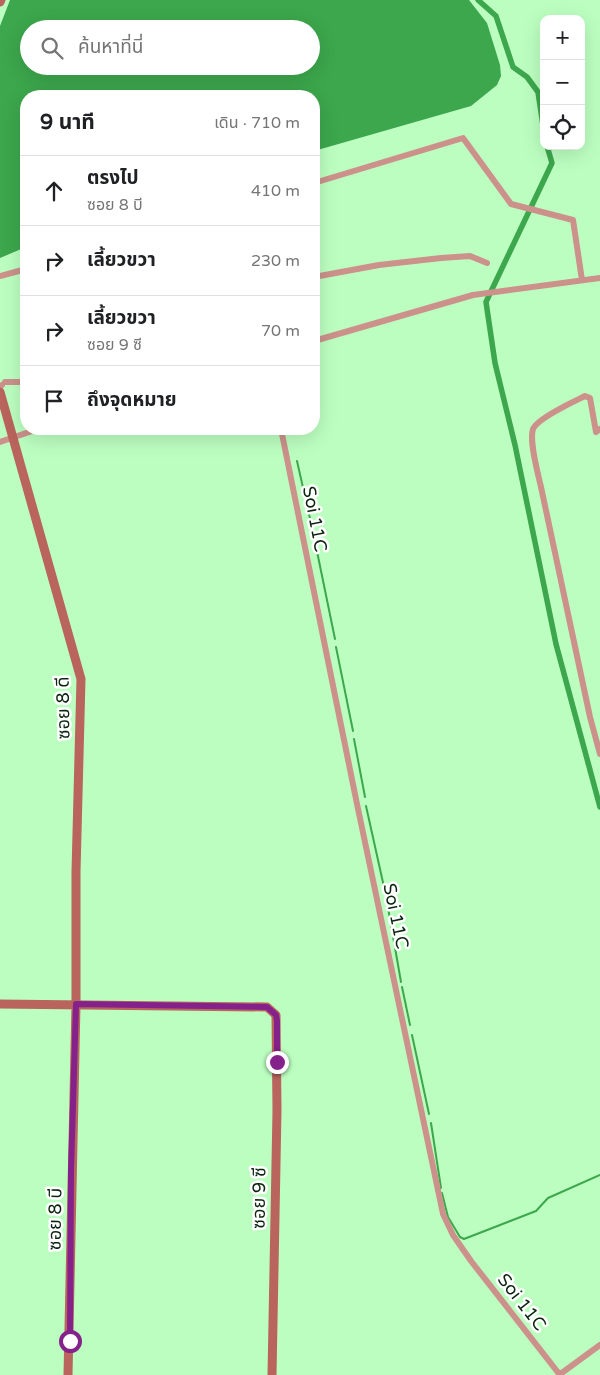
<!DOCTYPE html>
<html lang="th">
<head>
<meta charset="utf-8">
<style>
  :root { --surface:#fff; --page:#f6f6f6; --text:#202124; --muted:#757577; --line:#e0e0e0 }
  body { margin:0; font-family:"Varela Round","Noto Sans Thai",sans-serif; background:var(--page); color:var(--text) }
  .controls { position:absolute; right:15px; top:15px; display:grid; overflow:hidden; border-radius:10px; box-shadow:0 5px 20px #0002 }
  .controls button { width:45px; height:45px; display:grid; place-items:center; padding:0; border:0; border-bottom:1px solid var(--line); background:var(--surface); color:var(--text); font:25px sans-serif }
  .stop { position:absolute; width:15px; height:15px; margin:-11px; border:4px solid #85218a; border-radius:50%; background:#fff }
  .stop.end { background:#85218a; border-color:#fff; box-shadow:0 1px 5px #0008 }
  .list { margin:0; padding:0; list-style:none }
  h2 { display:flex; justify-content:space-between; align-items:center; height:65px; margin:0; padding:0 20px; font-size:21px }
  h2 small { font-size:16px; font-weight:400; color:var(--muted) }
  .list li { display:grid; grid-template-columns:32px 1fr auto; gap:15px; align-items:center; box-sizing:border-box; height:70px; padding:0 20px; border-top:1px solid var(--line) }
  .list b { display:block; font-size:19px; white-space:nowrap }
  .list p { margin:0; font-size:16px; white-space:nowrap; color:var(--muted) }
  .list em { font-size:16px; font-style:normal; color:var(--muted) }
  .icon { flex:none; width:28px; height:28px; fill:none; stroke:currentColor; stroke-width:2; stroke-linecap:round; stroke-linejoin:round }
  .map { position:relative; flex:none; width:600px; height:1375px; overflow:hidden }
  .search { position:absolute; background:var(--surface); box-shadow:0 5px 20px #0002; left:20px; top:20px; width:300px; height:55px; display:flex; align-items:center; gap:12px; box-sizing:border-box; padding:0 18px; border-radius:28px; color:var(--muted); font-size:19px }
  .panel { position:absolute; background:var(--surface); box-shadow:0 5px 20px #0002; left:20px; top:90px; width:300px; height:345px; border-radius:20px }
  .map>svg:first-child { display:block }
  .water { fill:#3ca74c; fill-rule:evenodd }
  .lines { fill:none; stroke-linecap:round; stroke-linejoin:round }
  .stream { stroke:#3ca74c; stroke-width:2 }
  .canal { stroke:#3ca74c; stroke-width:5.5 }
  .street { stroke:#cc918b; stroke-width:6 }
  .secondary { stroke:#b9645d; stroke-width:9 }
  .route { stroke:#85218a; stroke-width:6 }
  .labels { text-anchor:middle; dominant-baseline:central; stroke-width:5; stroke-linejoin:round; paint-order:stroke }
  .street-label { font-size:18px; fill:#0c250f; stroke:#fff }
</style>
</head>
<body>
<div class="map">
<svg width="600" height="1375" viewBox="0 0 600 1375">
  <rect width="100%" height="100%" fill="#bcfec0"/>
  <!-- water -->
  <path class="water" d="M10,0H469L487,23L500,65L501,76L497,85L471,106L314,151V96H26V247L0,258V26ZM29,29H311V66H29Z"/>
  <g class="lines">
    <!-- stream -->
    <path class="stream" d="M297,461L311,523
      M313,532L335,639
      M336,647L353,731
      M354,739L365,797
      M366,806L384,887
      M387,902L401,982
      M402,987L410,1025
      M412,1035L429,1114
      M431,1123L441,1188
      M442,1193L448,1217L460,1237L464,1239L536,1211L548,1198L600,1175"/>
    <!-- canal -->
    <path class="canal" d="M478,0L496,16L513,67L527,77L538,92L544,132
      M547,146L552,163L486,302L495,363L515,445L556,644L600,807"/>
    <!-- street -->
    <path class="street" d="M314,183L463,138L511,204L573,220L582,280
      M0,276L26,269
      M314,277L379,265L441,258L470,256L487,263
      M314,341L473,295L600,278
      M5,382H21L26,378
      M0,386L2,385
      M281,429L357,804L443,1214L453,1235L471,1261L560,1375
      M600,429L596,432L590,398L585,396C573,402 538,418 533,429C529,441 538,474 541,487L590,717L600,754
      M0,442L38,429
      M559,1375L600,1345"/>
    <!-- secondary -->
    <path class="secondary" d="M0,2L1,0
      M0,392L81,679L76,872V1004L68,1375
      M0,1004L267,1007L276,1015L277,1110L272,1375"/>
  </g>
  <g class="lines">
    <!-- route -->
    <path class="route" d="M70,1341L71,1171L76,1004L267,1007L276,1015L277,1021V1062"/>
  </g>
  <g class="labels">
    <!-- street labels -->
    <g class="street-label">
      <text transform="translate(315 519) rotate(79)">Soi 11C</text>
      <text transform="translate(63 708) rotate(-91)">ซอย 8 ดี</text>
      <text transform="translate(396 916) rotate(78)">Soi 11C</text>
      <text transform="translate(259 1198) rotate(-89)">ซอย 9 ซี</text>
      <text transform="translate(55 1219) rotate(-89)">ซอย 8 บี</text>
      <text transform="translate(522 1302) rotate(52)">Soi 11C</text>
    </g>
  </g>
</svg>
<div class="controls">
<button>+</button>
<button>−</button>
<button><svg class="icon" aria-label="locate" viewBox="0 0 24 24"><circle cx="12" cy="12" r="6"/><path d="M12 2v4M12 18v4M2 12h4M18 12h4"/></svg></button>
</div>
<div class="stop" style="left:70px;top:1341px"></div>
<div class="stop end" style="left:277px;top:1062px"></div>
<div class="search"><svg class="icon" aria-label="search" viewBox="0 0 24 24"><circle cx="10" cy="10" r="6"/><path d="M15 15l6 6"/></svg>ค้นหาที่นี่</div>
<section class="panel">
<h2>9 นาที<small>เดิน · 710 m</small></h2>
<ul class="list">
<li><svg class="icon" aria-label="ahead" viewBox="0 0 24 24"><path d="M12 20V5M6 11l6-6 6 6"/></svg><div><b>ตรงไป</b><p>ซอย 8 บี</p></div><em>410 m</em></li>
<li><svg class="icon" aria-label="right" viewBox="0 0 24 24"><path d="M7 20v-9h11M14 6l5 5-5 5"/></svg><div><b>เลี้ยวขวา</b></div><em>230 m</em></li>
<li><svg class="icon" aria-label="right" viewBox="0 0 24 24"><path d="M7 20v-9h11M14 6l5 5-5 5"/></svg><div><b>เลี้ยวขวา</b><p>ซอย 9 ซี</p></div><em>70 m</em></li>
<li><svg class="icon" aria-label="arrive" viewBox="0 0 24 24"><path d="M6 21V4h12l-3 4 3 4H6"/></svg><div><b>ถึงจุดหมาย</b></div></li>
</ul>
</section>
</div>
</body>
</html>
